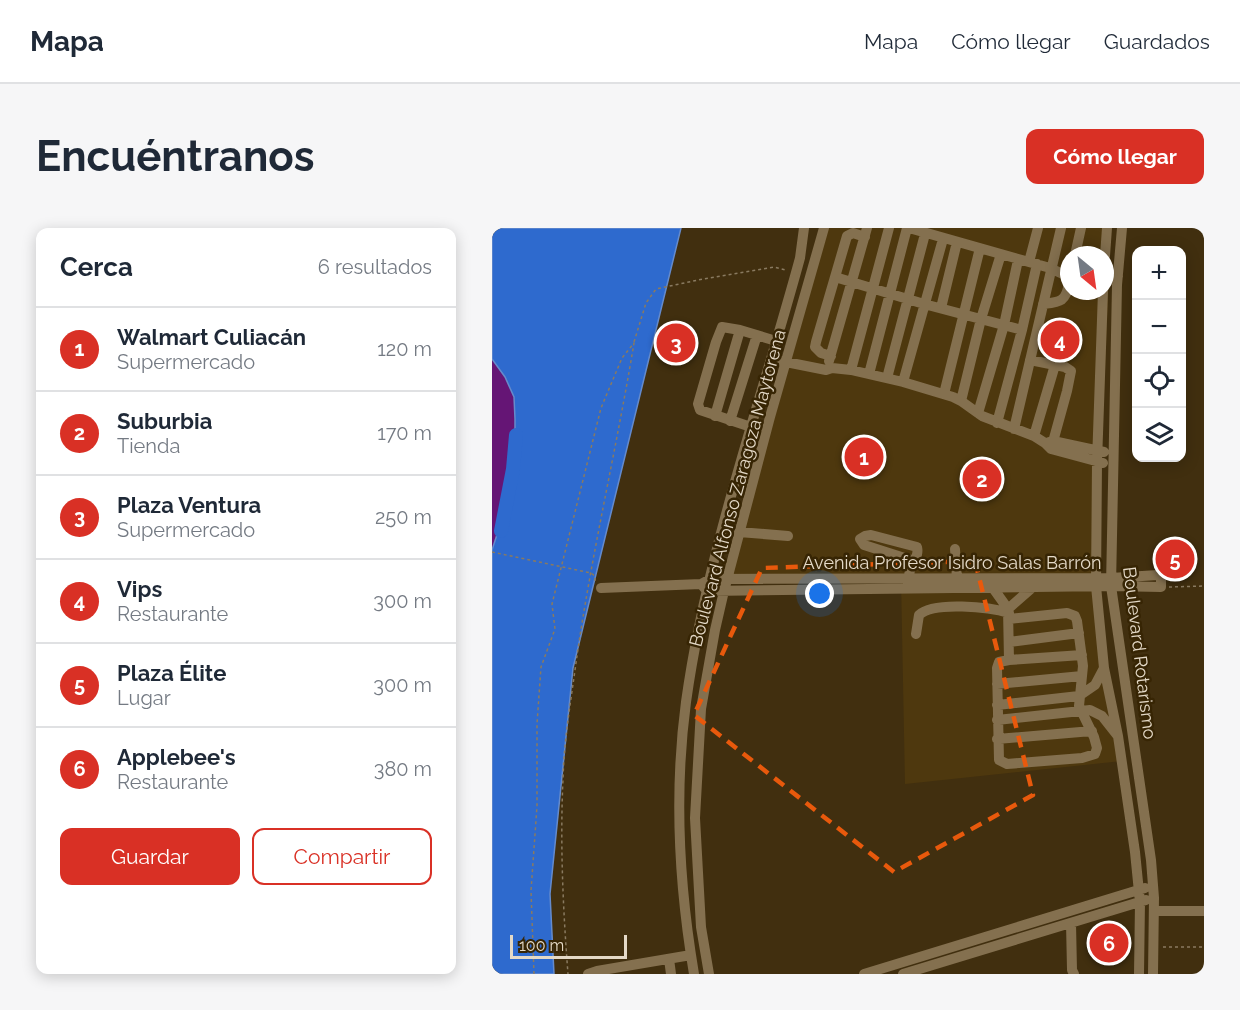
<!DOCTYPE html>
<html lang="es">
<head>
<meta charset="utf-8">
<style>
  :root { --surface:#fff; --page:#f6f6f7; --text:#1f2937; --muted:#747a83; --line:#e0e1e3; --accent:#d93025 }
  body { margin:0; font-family:Raleway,sans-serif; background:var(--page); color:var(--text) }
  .controls { position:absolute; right:18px; top:18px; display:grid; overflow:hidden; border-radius:12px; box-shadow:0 3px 15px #0003 }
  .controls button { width:54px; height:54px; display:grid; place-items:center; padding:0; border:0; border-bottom:2px solid var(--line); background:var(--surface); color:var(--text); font:30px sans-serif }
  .compass { position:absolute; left:568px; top:18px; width:54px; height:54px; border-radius:50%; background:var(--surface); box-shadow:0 3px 15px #0003; rotate:151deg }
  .scale { position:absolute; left:18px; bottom:15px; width:117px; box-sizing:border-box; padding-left:6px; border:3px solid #e4d9c7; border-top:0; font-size:16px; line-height:21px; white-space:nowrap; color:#e4d9c7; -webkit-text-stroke:4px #372504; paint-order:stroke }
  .you { position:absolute; left:328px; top:366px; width:21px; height:21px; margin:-15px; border:4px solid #fff; border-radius:50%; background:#1a73e8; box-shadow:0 0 0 9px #1a73e833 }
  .badge { display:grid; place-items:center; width:39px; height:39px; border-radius:50%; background:var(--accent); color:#fff; font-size:20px; font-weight:700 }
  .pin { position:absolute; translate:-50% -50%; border:3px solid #fff; box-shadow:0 2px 6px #0006 }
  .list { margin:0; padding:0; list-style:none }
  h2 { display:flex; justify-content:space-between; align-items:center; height:78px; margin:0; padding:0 24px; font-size:26px }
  h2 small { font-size:20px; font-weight:400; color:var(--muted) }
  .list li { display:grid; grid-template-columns:39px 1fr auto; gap:18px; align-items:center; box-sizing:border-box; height:84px; padding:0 24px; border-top:2px solid var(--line) }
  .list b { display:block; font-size:22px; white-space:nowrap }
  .list p { margin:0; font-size:20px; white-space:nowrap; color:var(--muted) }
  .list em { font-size:20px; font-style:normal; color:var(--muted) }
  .actions { display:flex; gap:12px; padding:18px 24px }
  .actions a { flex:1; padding:14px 0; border:2px solid var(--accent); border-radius:12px; text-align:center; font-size:21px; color:var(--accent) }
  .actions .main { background:var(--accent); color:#fff }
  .icon { flex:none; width:33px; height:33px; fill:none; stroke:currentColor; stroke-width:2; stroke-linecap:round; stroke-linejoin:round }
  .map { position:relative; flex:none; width:712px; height:746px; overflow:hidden; border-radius:12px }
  header { display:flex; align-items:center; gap:36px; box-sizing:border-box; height:84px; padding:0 30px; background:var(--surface); border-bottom:2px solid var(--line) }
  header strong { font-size:28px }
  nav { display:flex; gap:33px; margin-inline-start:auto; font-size:21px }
  .intro { display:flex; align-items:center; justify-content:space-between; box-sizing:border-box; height:144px; padding:0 36px }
  h1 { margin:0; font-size:42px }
  .button { padding:15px 27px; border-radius:12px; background:var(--accent); color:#fff; font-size:21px; font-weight:700 }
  main { display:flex; gap:36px; padding:0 36px }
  aside { flex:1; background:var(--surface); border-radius:12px; box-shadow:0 3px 15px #0003 }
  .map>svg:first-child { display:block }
  .built { fill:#4e380e; fill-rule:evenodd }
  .green { fill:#651575 }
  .water { fill:#2e6ace; stroke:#658bcc; stroke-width:1.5 }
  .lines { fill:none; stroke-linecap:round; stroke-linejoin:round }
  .river { stroke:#2e6ace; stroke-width:14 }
  .path { stroke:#897a60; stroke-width:1.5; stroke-dasharray:3 3; stroke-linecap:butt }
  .minor { stroke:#84704f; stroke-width:10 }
  .marked { fill:none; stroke:#e8590c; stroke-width:4.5; stroke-dasharray:12 8; stroke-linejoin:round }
  .labels { text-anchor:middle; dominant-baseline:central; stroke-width:5; stroke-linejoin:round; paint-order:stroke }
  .street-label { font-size:18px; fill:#e4d9c7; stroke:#372504 }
</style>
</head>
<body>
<header>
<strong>Mapa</strong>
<nav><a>Mapa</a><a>Cómo llegar</a><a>Guardados</a></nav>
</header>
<div class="intro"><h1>Encuéntranos</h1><a class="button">Cómo llegar</a></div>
<main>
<aside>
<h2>Cerca<small>6 resultados</small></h2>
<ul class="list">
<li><span class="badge">1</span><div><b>Walmart Culiacán</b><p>Supermercado</p></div><em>120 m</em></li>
<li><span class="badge">2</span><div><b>Suburbia</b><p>Tienda</p></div><em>170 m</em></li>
<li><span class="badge">3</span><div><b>Plaza Ventura</b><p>Supermercado</p></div><em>250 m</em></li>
<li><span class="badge">4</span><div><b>Vips</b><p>Restaurante</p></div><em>300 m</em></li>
<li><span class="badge">5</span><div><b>Plaza Élite</b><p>Lugar</p></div><em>300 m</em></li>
<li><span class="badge">6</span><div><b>Applebee's</b><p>Restaurante</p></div><em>380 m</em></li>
</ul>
<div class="actions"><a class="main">Guardar</a><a>Compartir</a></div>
</aside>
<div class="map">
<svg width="712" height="746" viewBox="0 0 712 746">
  <rect width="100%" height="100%" fill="#412f0f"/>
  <!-- built -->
  <path class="built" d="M335,0H619L604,358L630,533L413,556L409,351H236ZM577,27H613V63H577Z"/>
  <!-- green -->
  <path class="green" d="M0,131L13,149L22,169L23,191V235L13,282L0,322Z"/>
  <!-- water -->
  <path class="water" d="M0,0H189L81,440L58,666L62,746H0V322L13,282L23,235V191L22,169L13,149L0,131Z"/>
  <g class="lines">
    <!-- river -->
    <path class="river" d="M9,303L21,241L24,207"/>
    <!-- path -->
    <path class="path" d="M142,114L154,75L164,61L211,51L282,39L294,42
      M0,324L99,345L103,348V354
      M677,359L712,358
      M671,719H712
      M42,746L39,663L45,578V496L49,439L63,401L60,376L109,180L130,130L142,115C124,224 98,332 83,442C78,478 72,514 71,551C68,616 71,681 76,746"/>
    <!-- minor -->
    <path class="minor" d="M417,0L558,40L577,49
      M630,0L625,57L619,358L659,632L662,670L661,746
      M583,27L589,0
      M613,28L615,0
      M537,34L546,0
      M613,47L626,48
      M343,49L432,76L530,102L505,195
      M611,63L605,234L604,358L612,440L626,508L643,624L648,674L647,746
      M551,76C568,74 574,74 577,55
      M449,80L465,14
      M530,102L545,36
      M339,128L329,125L323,119L324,114L355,8L361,5L373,9
      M538,132L573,139L579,143L575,163L559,221
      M289,133L334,142L340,140L359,142L411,154L461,169L469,173L490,188L542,208L553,215L559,221L611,235
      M337,133L375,0
      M359,142L397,0
      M377,146L415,0
      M395,150L433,6
      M411,154L451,11
      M452,166L488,20
      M469,173L489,91L509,26
      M486,185L512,97L526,32
      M223,188L248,102
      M238,193L265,107
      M259,199L208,182L206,176L224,114L230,99L248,102L284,113
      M522,201L569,0
      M542,208L563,137
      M557,214L561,213L612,224
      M247,304L296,308
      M463,321L465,350
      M416,355C417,350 417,344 419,339C422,331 427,328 425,319L379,307L373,308L368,311L372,317L422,333
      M109,360L209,356L218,351L619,350L666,347L669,350V359L619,358L215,363L209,356
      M501,360L516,381L517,432L590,427
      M516,381L541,359
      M424,406L427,387C441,373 498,379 517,385
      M517,414L587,405
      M517,432L507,434L505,440L507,532L515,536L590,530L603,526L605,520L602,509L587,478L591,438L585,393L583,388L575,385L517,391
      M505,456L590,448
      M505,477L587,468L603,457L612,440
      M505,492L598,482L610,488L625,507
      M505,511L600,503
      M662,683H712
      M579,695L580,742L582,746
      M177,731L179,746
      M96,746L105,743L199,727
      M202,746C187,657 182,564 194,474C215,323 268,177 308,30L312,0
      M217,746L209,699L203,590L209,481L223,402L232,363L278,189L332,0
      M372,746L653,660
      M411,746L654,672"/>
  </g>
  <!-- marked area -->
  <path class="marked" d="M483,333L541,567L402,644L202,487L270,340Z"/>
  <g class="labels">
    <!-- street labels -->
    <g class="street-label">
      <text transform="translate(245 260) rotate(-75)">Boulevard Alfonso Zaragoza Maytorena</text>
      <text x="460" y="334">Avenida Profesor Isidro Salas Barrón</text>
      <text transform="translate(648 425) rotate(83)">Boulevard Rotarismo</text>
    </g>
  </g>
</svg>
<div class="controls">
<button>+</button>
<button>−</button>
<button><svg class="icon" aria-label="locate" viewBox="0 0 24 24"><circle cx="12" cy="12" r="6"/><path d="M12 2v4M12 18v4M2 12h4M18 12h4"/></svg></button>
<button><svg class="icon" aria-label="layers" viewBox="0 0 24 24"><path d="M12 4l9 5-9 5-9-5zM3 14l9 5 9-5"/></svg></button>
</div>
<svg class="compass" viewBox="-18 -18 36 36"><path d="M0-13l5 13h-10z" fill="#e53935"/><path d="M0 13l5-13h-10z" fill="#747a83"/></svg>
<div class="scale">100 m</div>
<div class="you"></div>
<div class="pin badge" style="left:372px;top:229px">1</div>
<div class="pin badge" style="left:490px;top:251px">2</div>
<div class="pin badge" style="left:184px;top:115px">3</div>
<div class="pin badge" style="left:568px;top:112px">4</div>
<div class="pin badge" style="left:683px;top:331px">5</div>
<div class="pin badge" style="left:617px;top:715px">6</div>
</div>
</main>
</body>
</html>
